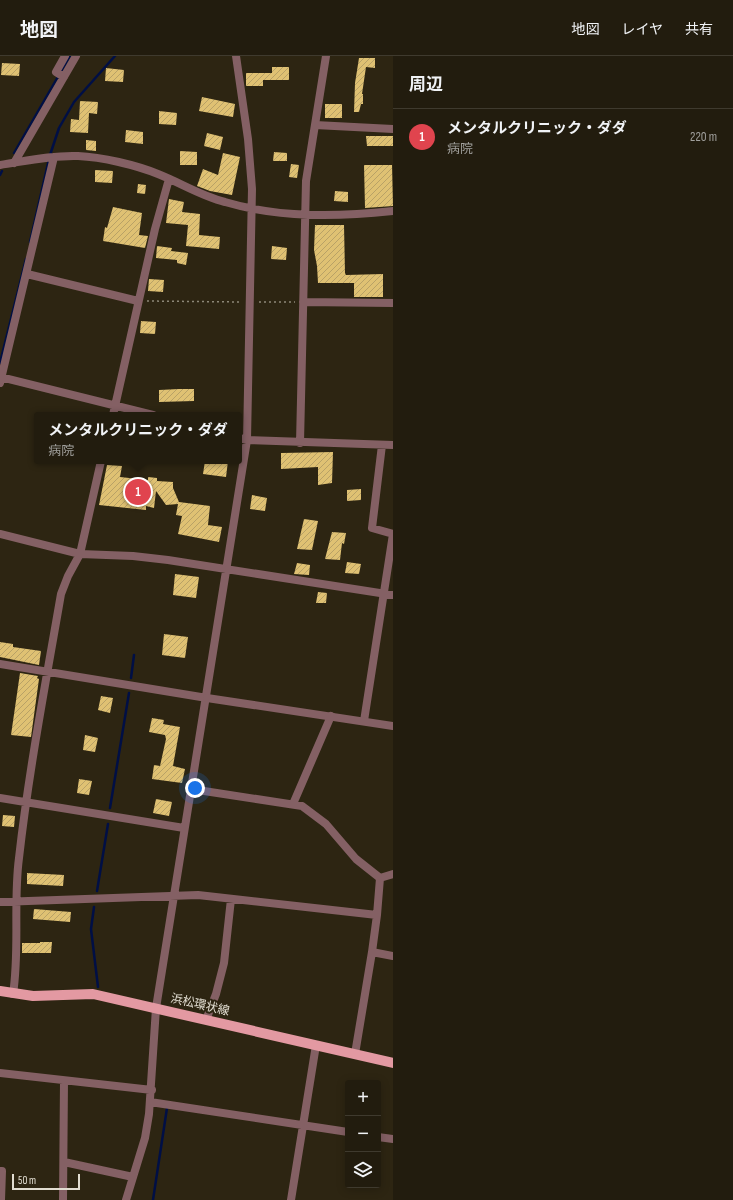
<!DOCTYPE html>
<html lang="ja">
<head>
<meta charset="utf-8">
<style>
  :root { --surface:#221c0e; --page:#2e291c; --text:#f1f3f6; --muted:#a2a19e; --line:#3f3a2e; --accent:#db2777 }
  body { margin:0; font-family:"Sofia Sans Condensed","Noto Sans JP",sans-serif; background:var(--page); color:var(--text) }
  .controls { position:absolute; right:12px; bottom:12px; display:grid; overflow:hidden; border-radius:4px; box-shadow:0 2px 10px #0003 }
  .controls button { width:36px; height:36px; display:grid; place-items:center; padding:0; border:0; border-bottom:1px solid var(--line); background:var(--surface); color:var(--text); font:20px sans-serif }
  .scale { position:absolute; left:12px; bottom:10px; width:68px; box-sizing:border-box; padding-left:4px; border:2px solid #e1ddd1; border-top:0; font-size:11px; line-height:14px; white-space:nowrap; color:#e1ddd1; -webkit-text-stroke:3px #2d2512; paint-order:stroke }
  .you { position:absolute; left:195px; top:732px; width:14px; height:14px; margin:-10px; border:3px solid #fff; border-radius:50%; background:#1a73e8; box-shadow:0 0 0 6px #1a73e833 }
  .badge { display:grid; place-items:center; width:26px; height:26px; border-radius:50%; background:var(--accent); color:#fff; font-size:13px; font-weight:700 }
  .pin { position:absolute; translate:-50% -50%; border:2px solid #fff; box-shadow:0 1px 4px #0006 }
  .popup { position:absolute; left:34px; top:356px; width:208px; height:52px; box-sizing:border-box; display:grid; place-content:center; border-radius:4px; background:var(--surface); filter:drop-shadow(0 1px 3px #0005); font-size:13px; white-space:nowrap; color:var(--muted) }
  .popup b { font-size:15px; color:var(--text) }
  .popup::after { content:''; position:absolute; left:50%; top:100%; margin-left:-8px; border:8px solid transparent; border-top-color:var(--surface) }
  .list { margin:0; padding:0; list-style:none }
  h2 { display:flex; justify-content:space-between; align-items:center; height:52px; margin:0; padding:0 16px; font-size:17px }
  h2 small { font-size:13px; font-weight:400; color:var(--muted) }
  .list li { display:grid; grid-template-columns:26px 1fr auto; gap:12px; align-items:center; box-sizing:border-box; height:56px; padding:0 16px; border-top:1px solid var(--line) }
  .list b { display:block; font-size:15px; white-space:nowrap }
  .list p { margin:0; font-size:13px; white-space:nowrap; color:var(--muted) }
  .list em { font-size:13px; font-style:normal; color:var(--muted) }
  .icon { flex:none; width:22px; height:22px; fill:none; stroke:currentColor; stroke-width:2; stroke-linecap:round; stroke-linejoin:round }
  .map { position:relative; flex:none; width:393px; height:1144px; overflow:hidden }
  header { display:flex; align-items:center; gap:24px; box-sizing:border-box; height:56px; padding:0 20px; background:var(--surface); border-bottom:1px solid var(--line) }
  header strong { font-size:19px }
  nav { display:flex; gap:22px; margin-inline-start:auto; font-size:14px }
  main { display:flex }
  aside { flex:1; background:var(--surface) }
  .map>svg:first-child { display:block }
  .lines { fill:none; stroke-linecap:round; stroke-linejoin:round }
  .stream { stroke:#000f45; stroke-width:2.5 }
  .building { fill:url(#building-hatch) }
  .path { stroke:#8d8878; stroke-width:1.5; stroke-dasharray:2 3; stroke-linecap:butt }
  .minor { stroke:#846064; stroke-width:8 }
  .tertiary { stroke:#846064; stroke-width:8 }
  .primary { stroke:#e399a2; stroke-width:10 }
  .labels { text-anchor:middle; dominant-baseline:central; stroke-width:4; stroke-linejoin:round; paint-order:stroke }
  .street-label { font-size:12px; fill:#e1ddd1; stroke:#2d2512 }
</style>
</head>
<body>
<header>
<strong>地図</strong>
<nav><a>地図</a><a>レイヤ</a><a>共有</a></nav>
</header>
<main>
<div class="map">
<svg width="393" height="1144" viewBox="0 0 393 1144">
  <defs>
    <pattern id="building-hatch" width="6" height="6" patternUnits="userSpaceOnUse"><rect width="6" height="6" fill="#dfc173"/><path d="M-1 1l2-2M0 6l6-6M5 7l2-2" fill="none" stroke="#b8a166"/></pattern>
  </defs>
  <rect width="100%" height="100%" fill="#2d2512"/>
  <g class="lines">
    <!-- stream -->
    <path class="stream" d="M14,97L70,0
      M50,99L59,72L74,46L115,0
      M0,119L2,115
      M30,186L49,103
      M0,307L26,203
      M131,622L134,599
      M110,752L129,637
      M97,835L108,768
      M94,851L91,873L98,931
      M153,1144L167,1052"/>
  </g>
  <!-- building -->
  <path class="building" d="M359,2H375V12L366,11L362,38H363V48H361L359,56H354L355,27Z
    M2,7L20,8L19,20L1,19Z
    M272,11H289V24H263V30H246V17H272Z
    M106,12L124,14L123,26L105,25Z
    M202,41L235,48L233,61L199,55Z
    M80,45L98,46L97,58L89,57L88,77L70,76L71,63L79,64Z
    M325,48H342V62H325Z
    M159,55L177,57L176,69L159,68Z
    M126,74L143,76V88L125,86Z
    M207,77L223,81L220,94L204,90Z
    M366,80H393V90H367Z
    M86,84L96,85V95L86,94Z
    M180,95L197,96V109H180Z
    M274,96L287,97V105H273Z
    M223,97L240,101L232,139L210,135L197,130L203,113L218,119Z
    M291,108L299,109L297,122L289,121Z
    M364,109H392L393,150L365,152Z
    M95,114L113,115L112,127L95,126Z
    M138,128L146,129L145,138L137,137Z
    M335,135L348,136V146L334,145Z
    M169,143L184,146L182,156L200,158L199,179L220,181L219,193L186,190L188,169L166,167Z
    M113,151L142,157L139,179L148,180L145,192L103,185L105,171L107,172Z
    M315,169H344L345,217L346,219L383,218V241H354V227H318L317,210L314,194Z
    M157,190L172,192L171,195L188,197L186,209L177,207V204L156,202Z
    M272,190L287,192L286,204L271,203Z
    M149,223L164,224L163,236L148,235Z
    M141,265L156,266L155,278L140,277Z
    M179,333H194V345L159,346V334Z
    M333,396L332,427L318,429V411L281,413V397Z
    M205,405H228L226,421L203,418Z
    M107,409L122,410L120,421L148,424V421L157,422V425L173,426V432L179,446L210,450L208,469L222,471L219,486L178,478L182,460L176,459L178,448L166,449L156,435L154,452L146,450V454L99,449Z
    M361,433V444L347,445V434Z
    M252,439L267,442L265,455L250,453Z
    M304,463L318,465L312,494L297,493Z
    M332,476L346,477L344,488L342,487L340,504L325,503Z
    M347,506L361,508L359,518L345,517Z
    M297,507L310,509L309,519L294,518Z
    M175,518L199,521L196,542L173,539Z
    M318,536L327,537L326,547H316Z
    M164,578L188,581L185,602L162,599Z
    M0,586L13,588V591L41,595L39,609L0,601Z
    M20,617L38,620L37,622L39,623L31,681L11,679Z
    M101,640L113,642L110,657L98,654Z
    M152,662L164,664L163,668L180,671L173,710L185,713L182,727L152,723L154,709L160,710L166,683L165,679L149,676Z
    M85,679L98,682L95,696L83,694Z
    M79,723L92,725L89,739L77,737Z
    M156,743L172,746L169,760L153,757Z
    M3,759L15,760L14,771L2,770Z
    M27,817L64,819L63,830L27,828Z
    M34,853L71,856L70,866L33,863Z
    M40,886H52L51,897H22V887H40Z"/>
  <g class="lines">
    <!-- path -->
    <path class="path" d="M147,245L241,246
      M259,246H295"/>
    <!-- minor -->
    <path class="minor" d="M64,21L56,16L65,0
      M315,69L393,73
      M14,107L76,0
      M0,109C26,105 52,99 78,100C102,101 136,109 158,118C181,127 201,140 225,146C279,162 337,161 393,155
      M27,218L138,245
      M303,246L393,247
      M0,321L153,359
      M0,327L54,101
      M113,359L155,173L169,123
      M239,382L247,384L393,389
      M300,387L306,125L326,0
      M382,389L372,472L393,478
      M0,478L80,498L133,500L168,504L393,539
      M0,608L207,642
      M364,665L393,478
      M191,733L302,750L326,768L356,803L380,822L393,818
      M0,742L184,772
      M293,748L331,660
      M380,822L377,859L372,896L393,900
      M0,846L198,839L377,859
      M13,938C20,893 13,847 19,802C29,713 46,625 61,538L68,520L80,498L101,405
      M206,964L216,938L224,907L231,843
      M355,998L372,896
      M0,1017L152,1034
      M150,1046L348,1076
      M378,1081L393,1083
      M64,1106L133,1121
      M0,1115H2L1,1144
      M63,1144L64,1025
      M126,1144L145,1082L149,1058L156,952L247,384L252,133L248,83L236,0
      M291,1144L316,989"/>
    <!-- tertiary -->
    <path class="tertiary" d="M207,642L393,670"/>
    <!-- primary -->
    <path class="primary" d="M0,935L33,940L93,938L393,1007"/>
  </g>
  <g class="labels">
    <!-- street labels -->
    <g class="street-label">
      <text transform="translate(200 949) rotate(13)">浜松環状線</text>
    </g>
  </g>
</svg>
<div class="controls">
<button>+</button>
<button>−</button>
<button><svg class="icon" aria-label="layers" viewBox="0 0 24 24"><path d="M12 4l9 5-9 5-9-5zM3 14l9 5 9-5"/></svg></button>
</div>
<div class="scale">50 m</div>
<div class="you"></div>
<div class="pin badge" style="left:138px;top:436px;background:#e0444e">1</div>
<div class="popup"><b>メンタルクリニック・ダダ</b>病院</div>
</div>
<aside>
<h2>周辺<small></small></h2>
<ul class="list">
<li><span class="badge" style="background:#e0444e">1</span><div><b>メンタルクリニック・ダダ</b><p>病院</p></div><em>220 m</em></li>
</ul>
</aside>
</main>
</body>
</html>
